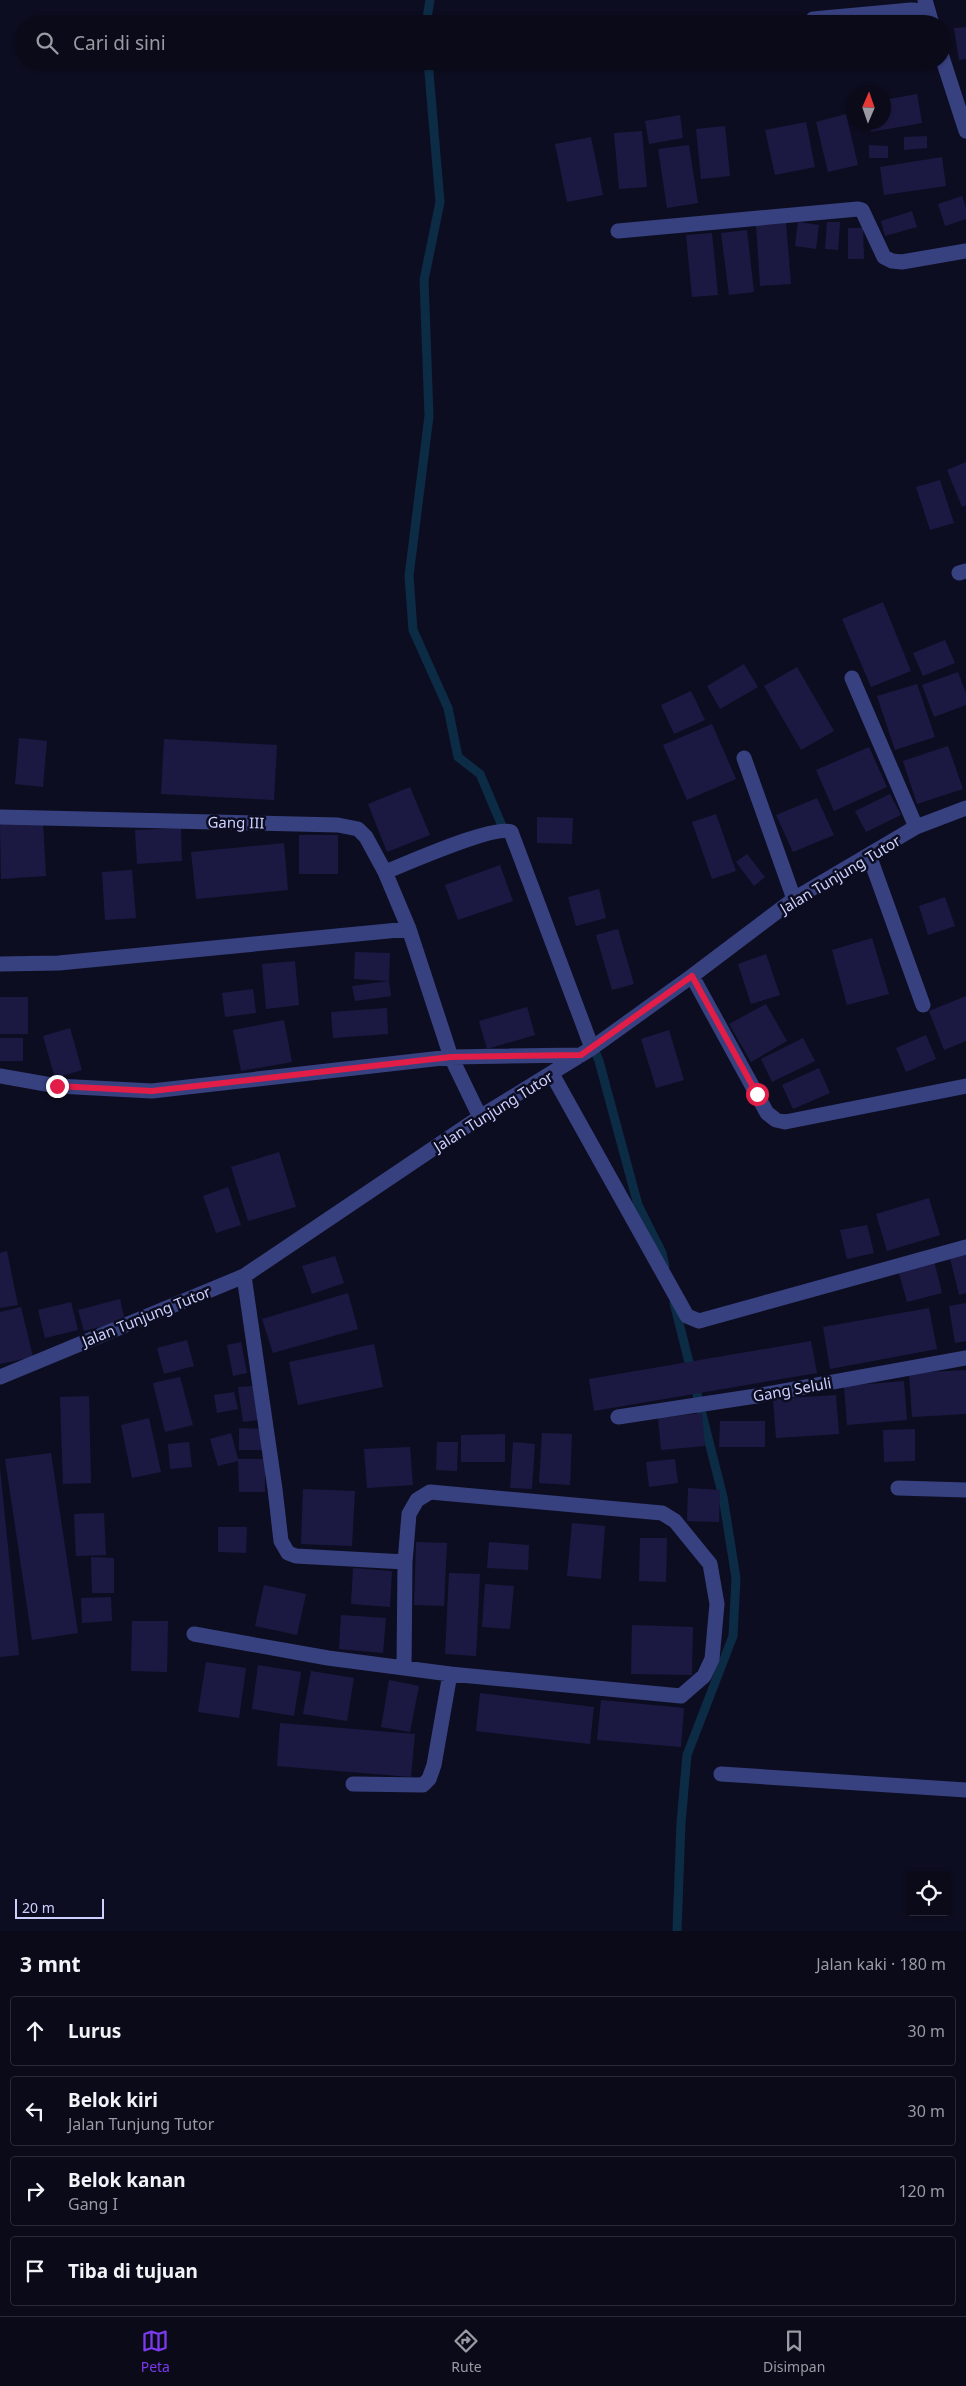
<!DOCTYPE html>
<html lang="id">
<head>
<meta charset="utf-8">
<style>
  :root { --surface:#0a0a19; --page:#181826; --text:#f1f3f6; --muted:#999aa2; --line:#2a2b38; --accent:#7c3aed }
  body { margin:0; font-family:"Noto Sans",sans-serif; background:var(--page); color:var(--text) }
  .controls { position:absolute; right:15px; bottom:15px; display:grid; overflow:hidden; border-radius:5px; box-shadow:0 1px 4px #0004 }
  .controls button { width:45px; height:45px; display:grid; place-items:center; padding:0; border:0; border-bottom:1px solid var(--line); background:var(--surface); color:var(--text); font:25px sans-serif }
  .compass { position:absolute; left:846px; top:85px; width:45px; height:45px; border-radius:50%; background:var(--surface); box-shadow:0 1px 4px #0004; rotate:2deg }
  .scale { position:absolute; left:15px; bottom:12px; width:89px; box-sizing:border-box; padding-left:5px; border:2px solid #cdd0ff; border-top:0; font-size:14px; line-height:18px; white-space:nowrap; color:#cdd0ff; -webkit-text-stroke:4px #0d0d21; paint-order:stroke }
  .stop { position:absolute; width:15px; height:15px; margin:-11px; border:4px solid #e11d48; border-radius:50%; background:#fff }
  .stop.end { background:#e11d48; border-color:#fff; box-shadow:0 1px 5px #0008 }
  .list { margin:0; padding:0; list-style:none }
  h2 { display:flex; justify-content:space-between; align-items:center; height:65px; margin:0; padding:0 20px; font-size:21px }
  h2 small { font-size:16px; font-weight:400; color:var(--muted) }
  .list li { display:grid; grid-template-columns:32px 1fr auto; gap:15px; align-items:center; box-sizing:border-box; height:70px; margin:0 10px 10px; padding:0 10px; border:1px solid var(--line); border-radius:5px }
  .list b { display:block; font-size:19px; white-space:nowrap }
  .list p { margin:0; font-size:16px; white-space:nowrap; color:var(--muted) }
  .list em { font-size:16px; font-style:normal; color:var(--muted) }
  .icon { flex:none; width:28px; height:28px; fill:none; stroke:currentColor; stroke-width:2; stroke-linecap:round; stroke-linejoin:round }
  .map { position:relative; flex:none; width:966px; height:1931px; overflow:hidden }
  .search { position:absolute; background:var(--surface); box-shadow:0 1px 4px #0004; left:15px; right:15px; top:15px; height:55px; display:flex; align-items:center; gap:12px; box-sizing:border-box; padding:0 18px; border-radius:28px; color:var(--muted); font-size:19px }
  .sheet { height:385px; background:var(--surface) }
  nav { display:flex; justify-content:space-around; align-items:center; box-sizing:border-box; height:70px; border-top:1px solid var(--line); background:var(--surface); font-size:14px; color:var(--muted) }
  nav a { display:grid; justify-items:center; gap:2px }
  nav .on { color:var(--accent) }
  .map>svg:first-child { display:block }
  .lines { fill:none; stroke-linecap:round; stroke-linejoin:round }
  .stream { stroke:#0c2c46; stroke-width:9 }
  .building { fill:#1b1942 }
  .minor { stroke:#384180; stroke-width:15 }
  .route { stroke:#e11d48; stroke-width:6 }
  .labels { text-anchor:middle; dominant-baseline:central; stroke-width:5; stroke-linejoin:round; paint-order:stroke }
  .street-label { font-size:15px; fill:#cdd0ff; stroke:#0d0d21 }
</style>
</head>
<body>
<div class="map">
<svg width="966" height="1931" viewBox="0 0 966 1931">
  <rect width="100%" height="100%" fill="#0d0d21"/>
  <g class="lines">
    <!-- stream -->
    <path class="stream" d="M426,24L430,0
      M428,61L440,202L424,280L429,416L409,576L413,630L448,708L458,757L480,774L505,833
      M592,1044L599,1061L638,1205L662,1253L665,1266
      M674,1303L723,1497L736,1578L733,1636L687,1755L681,1823L677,1931"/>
  </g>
  <!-- building -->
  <path class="building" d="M966,27V59L959,60L954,28Z
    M917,94L922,123L871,132L869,122H884V100Z
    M846,114L858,165L828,172L816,122Z
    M680,115L683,138L649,144L645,121Z
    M806,122L815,167L775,175L765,130Z
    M725,126L730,176L701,179L696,129Z
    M642,131L647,187L619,189L614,133Z
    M927,136V148L904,150V137Z
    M591,137L603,195L567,202L555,144Z
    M689,145L698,203L667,208L658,149Z
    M869,145L888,146V158H869Z
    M942,157L946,186L884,195L880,167Z
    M962,196L966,208V219L945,226L938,204Z
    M912,211L917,227L885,236L881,221Z
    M798,222L819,225L816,249L795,246Z
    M827,222H840L838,250L825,249Z
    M786,223L791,284L760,286L756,225Z
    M848,228H863L864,259H848Z
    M747,230L754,292L729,295L721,233Z
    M712,233L718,295L692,297L686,235Z
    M966,462V505L962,507L947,470Z
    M940,480L954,523L930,530L916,487Z
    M883,602L911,671L871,687L842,619Z
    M945,640L955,663L923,676L913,653Z
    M744,664L758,687L720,709L707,686Z
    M797,667L834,731L801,750L764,686Z
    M958,672L966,693V705L934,717L922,685Z
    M917,684L935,737L895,750L877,696Z
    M691,691L705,720L674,734L661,705Z
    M712,724L736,779L687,800L663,745Z
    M19,738L47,741L43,787L15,784Z
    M164,739L277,745L274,800L161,794Z
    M948,746L963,789L917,804L903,761Z
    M869,747L887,787L834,811L816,770Z
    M410,787L430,835L387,852L368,804Z
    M890,794L901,815L866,832L855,811Z
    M817,798L834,835L793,852L776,815Z
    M716,814L736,871L712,879L692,822Z
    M537,817L573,818L572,844L537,843Z
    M43,822L46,876L1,879L0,824Z
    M181,828L182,861L137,864L135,830Z
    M299,835H338V874H299Z
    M284,843L288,890L196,899L191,852Z
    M747,854L765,877L754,886L736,862Z
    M500,865L513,901L458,920L445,885Z
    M132,870L136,918L105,920L102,872Z
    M599,889L606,918L576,926L568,897Z
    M945,897L955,926L928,935L919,906Z
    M618,929L634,984L612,990L596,935Z
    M872,938L889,994L847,1005L832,950Z
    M355,952L390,953L389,981L354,979Z
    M766,954L780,995L751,1004L738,964Z
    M295,961L299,1005L266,1009L262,964Z
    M389,981L391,996L355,1001L352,986Z
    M253,989L256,1013L225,1017L222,993Z
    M966,996V1041L944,1050L929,1011Z
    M0,997H28V1034H0Z
    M766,1004L787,1041L751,1062L729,1024Z
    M527,1007L535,1035L487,1049L479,1021Z
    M387,1008L388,1034L333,1038L331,1012Z
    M284,1020L292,1062L241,1071L233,1030Z
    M70,1028L82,1070L55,1078L43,1036Z
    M669,1030L684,1080L656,1088L641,1039Z
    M926,1035L936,1059L906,1072L896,1048Z
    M0,1038H23V1061H0Z
    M803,1038L815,1061L772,1082L761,1059Z
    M819,1068L830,1093L793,1109L782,1085Z
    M279,1152L296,1207L248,1221L231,1167Z
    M228,1187L241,1225L216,1233L203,1196Z
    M929,1198L940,1235L887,1251L876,1214Z
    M867,1225L874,1253L847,1259L840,1230Z
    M966,1250V1293L959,1295L949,1254Z
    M7,1251L18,1305L0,1308V1253Z
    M335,1256L344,1283L312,1294L302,1266Z
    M934,1261L942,1293L907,1302L898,1270Z
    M348,1293L358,1329L273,1353L262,1319Z
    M120,1299L125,1321L84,1331L78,1310Z
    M71,1302L78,1330L45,1338L38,1310Z
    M966,1303V1341L955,1343L949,1306Z
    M21,1307L33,1357L0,1364V1312Z
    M929,1308L937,1349L830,1369L823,1327Z
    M187,1340L194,1366L164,1374L157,1348Z
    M811,1341L817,1373L594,1411L589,1379Z
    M241,1342L247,1373L233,1376L227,1345Z
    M374,1344L383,1387L298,1405L289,1362Z
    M966,1370V1414L912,1417L909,1373Z
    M180,1377L193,1425L165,1432L153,1383Z
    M904,1381L907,1420L847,1425L844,1386Z
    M254,1386L258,1420L243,1422L238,1387Z
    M234,1392L238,1409L217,1413L214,1395Z
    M836,1395L839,1434L776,1438L773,1399Z
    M89,1396L91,1483L63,1484L60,1397Z
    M702,1413L705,1446L661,1450L658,1418Z
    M149,1418L161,1472L132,1478L121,1425Z
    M720,1421H765V1447H719Z
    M239,1428L264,1429L263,1450H239Z
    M915,1429V1461L884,1462L883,1430Z
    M231,1433L238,1459H265V1492H239L238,1461L218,1466L210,1439Z
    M542,1433L572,1434L570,1485L539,1483Z
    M505,1434V1462H461V1435Z
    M189,1442L192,1467L170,1469L168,1444Z
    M437,1442H458L457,1471L436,1470Z
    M513,1442L535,1444L532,1489L510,1488Z
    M410,1447L413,1485L367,1488L364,1449Z
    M51,1453L78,1633L32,1640L5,1459Z
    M675,1459L678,1483L649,1487L646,1462Z
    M0,1468L19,1655L0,1657Z
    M688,1488L720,1490L719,1522L687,1521Z
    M303,1489L355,1491L352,1546L301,1544Z
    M104,1513L106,1555L76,1556L74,1514Z
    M572,1523L605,1526L601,1579L567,1576Z
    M218,1527H247L246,1553L218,1552Z
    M640,1538H667L666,1582L639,1581Z
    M416,1542L447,1543L444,1606L414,1605Z
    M489,1542L529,1545L528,1570L487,1568Z
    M91,1557L114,1558V1593H92Z
    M353,1568L392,1571L390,1607L351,1604Z
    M449,1573L480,1574L476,1656L445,1654Z
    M485,1584L514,1586L510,1629L482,1627Z
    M264,1585L306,1594L297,1635L255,1626Z
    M111,1597L112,1621L82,1623L81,1598Z
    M341,1615L386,1618L383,1653L339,1649Z
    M132,1621H168L167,1672L131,1671Z
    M632,1625L693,1627L692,1675L631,1674Z
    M206,1662L246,1668L239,1718L198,1712Z
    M258,1665L301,1672L294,1716L252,1709Z
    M311,1671L354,1678L347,1721L303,1714Z
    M389,1680L419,1686L410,1732L381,1727Z
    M480,1693L594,1707L590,1744L476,1731Z
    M601,1700L684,1708L681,1747L597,1740Z
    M280,1723L415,1734L411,1777L277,1766Z"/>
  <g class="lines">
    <!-- minor -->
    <path class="minor" d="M925,0L932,24
      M813,19L911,10L928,11
      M942,57L966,131
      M618,231L858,209L862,210L884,257L892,261L902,262L966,251
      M959,573L966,571
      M852,678L916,827
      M744,758L794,899
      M0,817L338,825L358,829L366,837L385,872L409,929L451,1057L480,1117
      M869,855L923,1005
      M385,872C406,864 495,824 511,832L592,1048
      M0,964L59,963L409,929
      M692,976L767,1113L776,1120L785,1122L966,1086
      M552,1074L687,1316L699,1321L966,1247
      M0,1076L57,1086L152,1091L451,1057L581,1055
      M0,1377L244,1276L480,1117L592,1048L692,976L794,899L916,827L966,808
      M618,1417L756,1396L966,1358
      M898,1488L966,1490
      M194,1634L328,1658L450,1674L681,1696L704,1676L712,1659L717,1604L710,1564L675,1521L662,1513L430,1492L417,1500L409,1514L405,1562L296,1556L288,1553L281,1541L275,1489L244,1276
      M404,1668L405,1562
      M721,1774L966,1790
      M353,1784L423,1785L429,1779L434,1765L450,1674"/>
  </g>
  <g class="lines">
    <!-- route -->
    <path class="route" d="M57,1086L152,1091L451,1057L581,1055L692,976L757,1094"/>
  </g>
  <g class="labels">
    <!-- street labels -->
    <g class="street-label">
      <text transform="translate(236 822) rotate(1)">Gang III</text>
      <text transform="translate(840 874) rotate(-31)">Jalan Tunjung Tutor</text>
      <text transform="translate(493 1111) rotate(-32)">Jalan Tunjung Tutor</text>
      <text transform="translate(146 1316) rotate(-22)">Jalan Tunjung Tutor</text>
      <text transform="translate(792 1389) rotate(-10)">Gang Seluli</text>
    </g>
  </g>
</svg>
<div class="controls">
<button><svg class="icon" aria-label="locate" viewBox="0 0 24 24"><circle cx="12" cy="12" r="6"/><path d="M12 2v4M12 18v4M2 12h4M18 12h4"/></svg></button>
</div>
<svg class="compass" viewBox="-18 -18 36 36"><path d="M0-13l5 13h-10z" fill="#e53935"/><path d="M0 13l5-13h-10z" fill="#999aa2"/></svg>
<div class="scale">20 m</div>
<div class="stop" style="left:757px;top:1094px"></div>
<div class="stop end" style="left:57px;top:1086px"></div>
<div class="search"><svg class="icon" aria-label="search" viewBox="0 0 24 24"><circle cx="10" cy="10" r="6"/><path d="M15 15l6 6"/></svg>Cari di sini</div>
</div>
<section class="sheet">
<h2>3 mnt<small>Jalan kaki · 180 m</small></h2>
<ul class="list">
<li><svg class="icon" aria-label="ahead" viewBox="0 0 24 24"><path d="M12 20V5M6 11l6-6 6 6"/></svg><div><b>Lurus</b></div><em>30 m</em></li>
<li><svg class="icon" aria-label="left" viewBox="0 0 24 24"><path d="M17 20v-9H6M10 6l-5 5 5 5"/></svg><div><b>Belok kiri</b><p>Jalan Tunjung Tutor</p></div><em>30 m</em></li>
<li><svg class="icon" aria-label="right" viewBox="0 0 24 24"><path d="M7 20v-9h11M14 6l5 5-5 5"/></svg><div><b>Belok kanan</b><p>Gang I</p></div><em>120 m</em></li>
<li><svg class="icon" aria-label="arrive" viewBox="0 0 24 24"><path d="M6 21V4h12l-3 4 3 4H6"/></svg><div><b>Tiba di tujuan</b></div></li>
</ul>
</section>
<nav>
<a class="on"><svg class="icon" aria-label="map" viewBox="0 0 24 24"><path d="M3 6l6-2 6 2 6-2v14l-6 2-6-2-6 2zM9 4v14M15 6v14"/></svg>Peta</a>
<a><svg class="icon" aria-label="directions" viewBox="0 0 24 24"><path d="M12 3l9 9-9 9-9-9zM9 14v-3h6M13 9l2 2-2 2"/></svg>Rute</a>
<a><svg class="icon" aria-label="saved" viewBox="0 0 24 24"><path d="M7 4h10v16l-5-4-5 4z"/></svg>Disimpan</a>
</nav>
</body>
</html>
